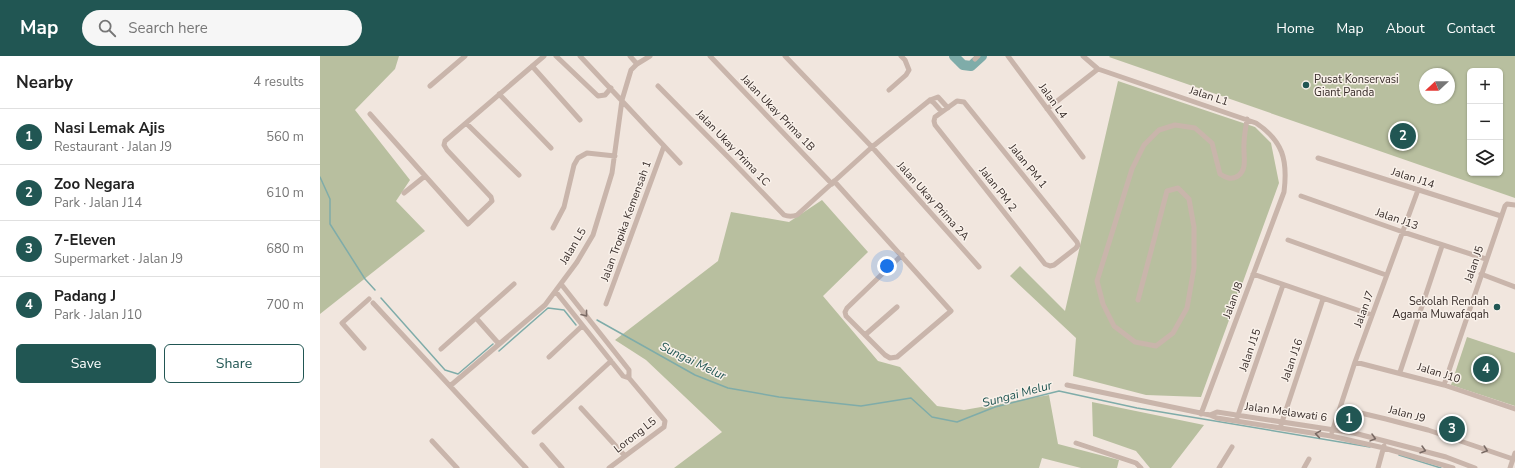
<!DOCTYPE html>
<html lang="en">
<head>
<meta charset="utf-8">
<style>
  :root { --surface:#fff; --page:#f6f6f6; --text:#222; --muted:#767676; --line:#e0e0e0; --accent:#215653 }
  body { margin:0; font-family:"Nunito Sans",sans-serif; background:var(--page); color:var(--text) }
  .controls { position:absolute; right:12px; top:12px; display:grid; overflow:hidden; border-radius:6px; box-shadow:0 1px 3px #0004 }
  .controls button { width:36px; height:36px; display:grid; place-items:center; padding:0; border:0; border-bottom:1px solid var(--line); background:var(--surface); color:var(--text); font:20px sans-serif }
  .compass { position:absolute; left:1099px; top:12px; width:36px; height:36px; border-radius:50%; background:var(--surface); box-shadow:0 1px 3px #0004; rotate:248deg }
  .you { position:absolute; left:567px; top:210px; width:14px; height:14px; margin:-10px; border:3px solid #fff; border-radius:50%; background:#1a73e8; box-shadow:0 0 0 6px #1a73e833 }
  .badge { display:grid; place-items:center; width:26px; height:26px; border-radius:50%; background:var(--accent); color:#fff; font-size:13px; font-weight:700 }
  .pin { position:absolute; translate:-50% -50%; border:2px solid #fff; box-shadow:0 1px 4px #0006 }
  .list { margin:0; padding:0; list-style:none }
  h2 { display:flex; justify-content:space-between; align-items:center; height:52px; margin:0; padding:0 16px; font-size:17px }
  h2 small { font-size:13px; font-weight:400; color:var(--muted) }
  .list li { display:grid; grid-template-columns:26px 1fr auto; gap:12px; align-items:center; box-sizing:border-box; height:56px; padding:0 16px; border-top:1px solid var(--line) }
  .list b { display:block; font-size:15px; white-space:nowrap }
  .list p { margin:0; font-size:13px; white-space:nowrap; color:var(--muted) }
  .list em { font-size:13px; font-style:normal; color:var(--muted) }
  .actions { display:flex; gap:8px; padding:12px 16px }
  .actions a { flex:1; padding:9px 0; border:1px solid var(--accent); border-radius:6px; text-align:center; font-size:14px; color:var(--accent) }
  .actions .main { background:var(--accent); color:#fff }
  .icon { flex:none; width:22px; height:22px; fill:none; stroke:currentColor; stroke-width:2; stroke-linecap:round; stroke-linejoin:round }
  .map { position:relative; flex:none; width:1195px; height:412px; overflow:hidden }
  header { display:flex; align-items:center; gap:24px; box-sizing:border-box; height:56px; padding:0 20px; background:var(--accent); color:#fff }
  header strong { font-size:19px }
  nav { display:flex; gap:22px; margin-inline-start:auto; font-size:14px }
  .search { width:280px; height:36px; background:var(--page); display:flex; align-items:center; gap:10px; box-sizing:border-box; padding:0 14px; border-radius:22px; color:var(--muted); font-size:15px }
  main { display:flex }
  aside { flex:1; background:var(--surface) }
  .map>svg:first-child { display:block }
  .green { fill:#b8bf9f; fill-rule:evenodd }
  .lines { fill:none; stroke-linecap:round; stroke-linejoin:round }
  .stream { stroke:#7faca9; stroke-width:1.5 }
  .river { stroke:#7faca9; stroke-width:10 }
  .street { stroke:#c9b5ab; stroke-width:5 }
  .oneway { stroke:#796a64 }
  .poi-dot { fill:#215653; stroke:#f9f1ea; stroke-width:1.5 }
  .labels { text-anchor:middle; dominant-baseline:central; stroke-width:3; stroke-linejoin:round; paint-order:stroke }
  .poi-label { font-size:11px; fill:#372c29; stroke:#f9f1ea; text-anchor:start }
  .street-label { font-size:11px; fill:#372c29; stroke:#f9f1ea }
  .water-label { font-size:12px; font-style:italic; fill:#215653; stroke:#f9f1ea }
</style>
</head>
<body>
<header>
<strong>Map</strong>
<div class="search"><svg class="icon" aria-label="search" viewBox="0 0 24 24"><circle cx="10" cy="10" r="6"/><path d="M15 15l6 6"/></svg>Search here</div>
<nav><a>Home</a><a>Map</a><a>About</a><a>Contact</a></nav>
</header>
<main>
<aside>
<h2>Nearby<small>4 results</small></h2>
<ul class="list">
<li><span class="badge">1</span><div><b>Nasi Lemak Ajis</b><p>Restaurant · Jalan J9</p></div><em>560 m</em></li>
<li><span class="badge">2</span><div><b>Zoo Negara</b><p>Park · Jalan J14</p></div><em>610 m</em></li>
<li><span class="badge">3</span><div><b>7-Eleven</b><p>Supermarket · Jalan J9</p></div><em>680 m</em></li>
<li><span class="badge">4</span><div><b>Padang J</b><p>Park · Jalan J10</p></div><em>700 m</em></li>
</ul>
<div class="actions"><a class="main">Save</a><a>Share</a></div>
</aside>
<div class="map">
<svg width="1195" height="412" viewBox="0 0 1195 412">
  <rect width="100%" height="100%" fill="#f1e6de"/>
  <!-- green -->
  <path class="green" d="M0,0H79L75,13L35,54L90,124L76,145L105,175L0,258Z
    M790,0H1195V142L789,1ZM1150,15H1180V117H1150ZM1105,18H1129V42H1105Z
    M798,25L935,71L951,87L959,127L881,341L826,339L753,320L756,282L690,220L700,210L745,255Z
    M502,144L548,196L503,240L558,305L580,311L617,350L644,354L729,339L738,388L799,404L797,412H761L722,402L719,412H354L402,376L326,304L295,284L398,205L411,156L469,166Z
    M1147,281L1195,297V350L1131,329Z
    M772,346L884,369L851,412H830L816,395L773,380Z"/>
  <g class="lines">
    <!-- stream -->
    <path class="stream" d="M0,121L10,143V168L45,223L55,234
      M61,242L125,314L138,318L173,288
      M277,264L375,319L408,332L459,341L541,350L591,342L612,361L637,366L675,351L739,335L817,352L1050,391
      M179,295L228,252L244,254L256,269
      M1079,399L1121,412"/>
    <!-- river -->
    <path class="river" d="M634,0L643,9L651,10L662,0"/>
    <!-- street -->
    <path class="street" d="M236,0L278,40L285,39L291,32
      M260,0L360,107
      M310,0L317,8
      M390,0L512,128
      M465,0L552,91L659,211
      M688,0L763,101
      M763,0L778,13L936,67C963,85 968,104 964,136L881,358
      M655,3L658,0
      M212,10L260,64
      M110,30L145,0
      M338,30L410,103L464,159C469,161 472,161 477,159L552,91L610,44L618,41L628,52
      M569,34L586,19L589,14L585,4L581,0
      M179,38L231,92
      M610,44L614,47L622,56
      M637,45L644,46L757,186L758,189L756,192L734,209L730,210L725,208L615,69L614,65L615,61Z
      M727,53L778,13
      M50,58L148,168L169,148L172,145L171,141L127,94L124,89L125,85L224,0
      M146,67L199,119
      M998,102L1181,160
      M514,125L631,255L577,301L570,302L565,299L526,260L525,256L527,252L582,199
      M84,137L105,120
      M981,140L1083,176L1166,203
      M233,172L244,151L254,109L258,102L267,97L295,100
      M968,184L1066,219
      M933,218L1052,259
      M1161,218L1195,231
      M241,228L309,314V322
      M236,236L303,320L309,322L345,365L344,371L289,412
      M818,244L847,135L858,132L869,143L874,171V212L867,252L853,277L836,290L815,286L794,270L783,248L777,225L812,113L824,89L839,74L855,69L875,72L892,87L900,118C906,122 911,124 918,120C928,113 923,99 924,88C924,80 926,71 927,63
      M53,247L206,412
      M286,248L344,90
      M156,262L179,288
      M545,279L577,251
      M44,292L22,267L49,243
      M121,293L194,228
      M229,301L262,270
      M1035,306L1124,329L1195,353
      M1080,316L1122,190
      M747,329L890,359L897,362L1011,380L1064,392L1133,412
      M1124,329L1185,150L1187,148L1195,149
      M130,330L225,249L257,206L273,179L292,117L302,44L311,14L317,8L330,0
      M261,352L305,400
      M1020,352L1066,363L1108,374L1193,403
      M890,359L897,356L1034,377L1126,401L1155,412
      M917,362L963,229
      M961,369L1003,243
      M214,376L291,305
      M1012,376L1035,306L1098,134
      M112,385L137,412
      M756,387L816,407L821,412
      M222,389L242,412
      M899,412L912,391
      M984,412L989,403
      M1058,412L1064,390
      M1190,412L1195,397"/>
  </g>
  <!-- one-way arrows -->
  <defs><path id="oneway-chevron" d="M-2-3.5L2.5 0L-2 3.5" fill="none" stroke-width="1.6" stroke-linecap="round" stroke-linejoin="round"/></defs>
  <g class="oneway">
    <use href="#oneway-chevron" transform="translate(265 258) rotate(52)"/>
    <use href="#oneway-chevron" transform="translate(998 378) rotate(-171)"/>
    <use href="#oneway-chevron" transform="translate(1053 382) rotate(15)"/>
    <use href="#oneway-chevron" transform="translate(1103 394) rotate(16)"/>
    <use href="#oneway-chevron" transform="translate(1165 394) rotate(19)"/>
  </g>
  <!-- markers -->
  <g class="poi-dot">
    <circle cx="986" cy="29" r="4"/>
    <circle cx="1177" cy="251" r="4"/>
  </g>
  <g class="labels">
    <!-- poi labels -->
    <g class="poi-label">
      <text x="994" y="23">Pusat Konservasi<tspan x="994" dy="13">Giant Panda</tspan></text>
      <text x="1169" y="245" text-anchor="end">Sekolah Rendah<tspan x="1169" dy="13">Agama Muwafaqah</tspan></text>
    </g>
    <!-- street labels -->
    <g class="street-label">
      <text transform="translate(889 40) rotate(18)">Jalan L1</text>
      <text transform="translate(733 45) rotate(54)">Jalan L4</text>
      <text transform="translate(458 57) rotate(46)">Jalan Ukay Prima 1B</text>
      <text transform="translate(413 92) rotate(46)">Jalan Ukay Prima 1C</text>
      <text transform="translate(708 110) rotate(51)">Jalan PM 1</text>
      <text transform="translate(1093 122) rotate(18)">Jalan J14</text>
      <text transform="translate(678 133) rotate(52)">Jalan PM 2</text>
      <text transform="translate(613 145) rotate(48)">Jalan Ukay Prima 2A</text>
      <text transform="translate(1077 163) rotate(19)">Jalan J13</text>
      <text transform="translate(306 165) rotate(-70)">Jalan Tropika Kemensah 1</text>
      <text transform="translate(253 190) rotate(-59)">Jalan L5</text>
      <text transform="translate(1154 208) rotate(-71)">Jalan J5</text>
      <text transform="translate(913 244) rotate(-70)">Jalan J8</text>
      <text transform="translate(1044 253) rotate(-70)">Jalan J7</text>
      <text transform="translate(930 294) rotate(-71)">Jalan J15</text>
      <text transform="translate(972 304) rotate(-71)">Jalan J16</text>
      <text transform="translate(1119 317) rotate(17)">Jalan J10</text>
      <text transform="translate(966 356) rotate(8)">Jalan Melawati 6</text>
      <text transform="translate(1087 358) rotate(15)">Jalan J9</text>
      <text transform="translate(315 379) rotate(-38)">Lorong L5</text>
    </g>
    <!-- water labels -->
    <g class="water-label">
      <text transform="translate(373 305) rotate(26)">Sungai Melur</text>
      <text transform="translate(697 338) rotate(-15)">Sungai Melur</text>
    </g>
  </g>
</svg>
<div class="controls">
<button>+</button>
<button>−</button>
<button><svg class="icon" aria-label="layers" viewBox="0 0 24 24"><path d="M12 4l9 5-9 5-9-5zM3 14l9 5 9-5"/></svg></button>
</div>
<svg class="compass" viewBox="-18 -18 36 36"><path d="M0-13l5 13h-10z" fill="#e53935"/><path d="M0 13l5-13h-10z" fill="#767676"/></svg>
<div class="you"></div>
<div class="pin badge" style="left:1029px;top:363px">1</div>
<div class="pin badge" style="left:1083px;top:80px">2</div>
<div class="pin badge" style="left:1132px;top:373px">3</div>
<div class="pin badge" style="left:1166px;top:313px">4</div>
</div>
</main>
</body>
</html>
